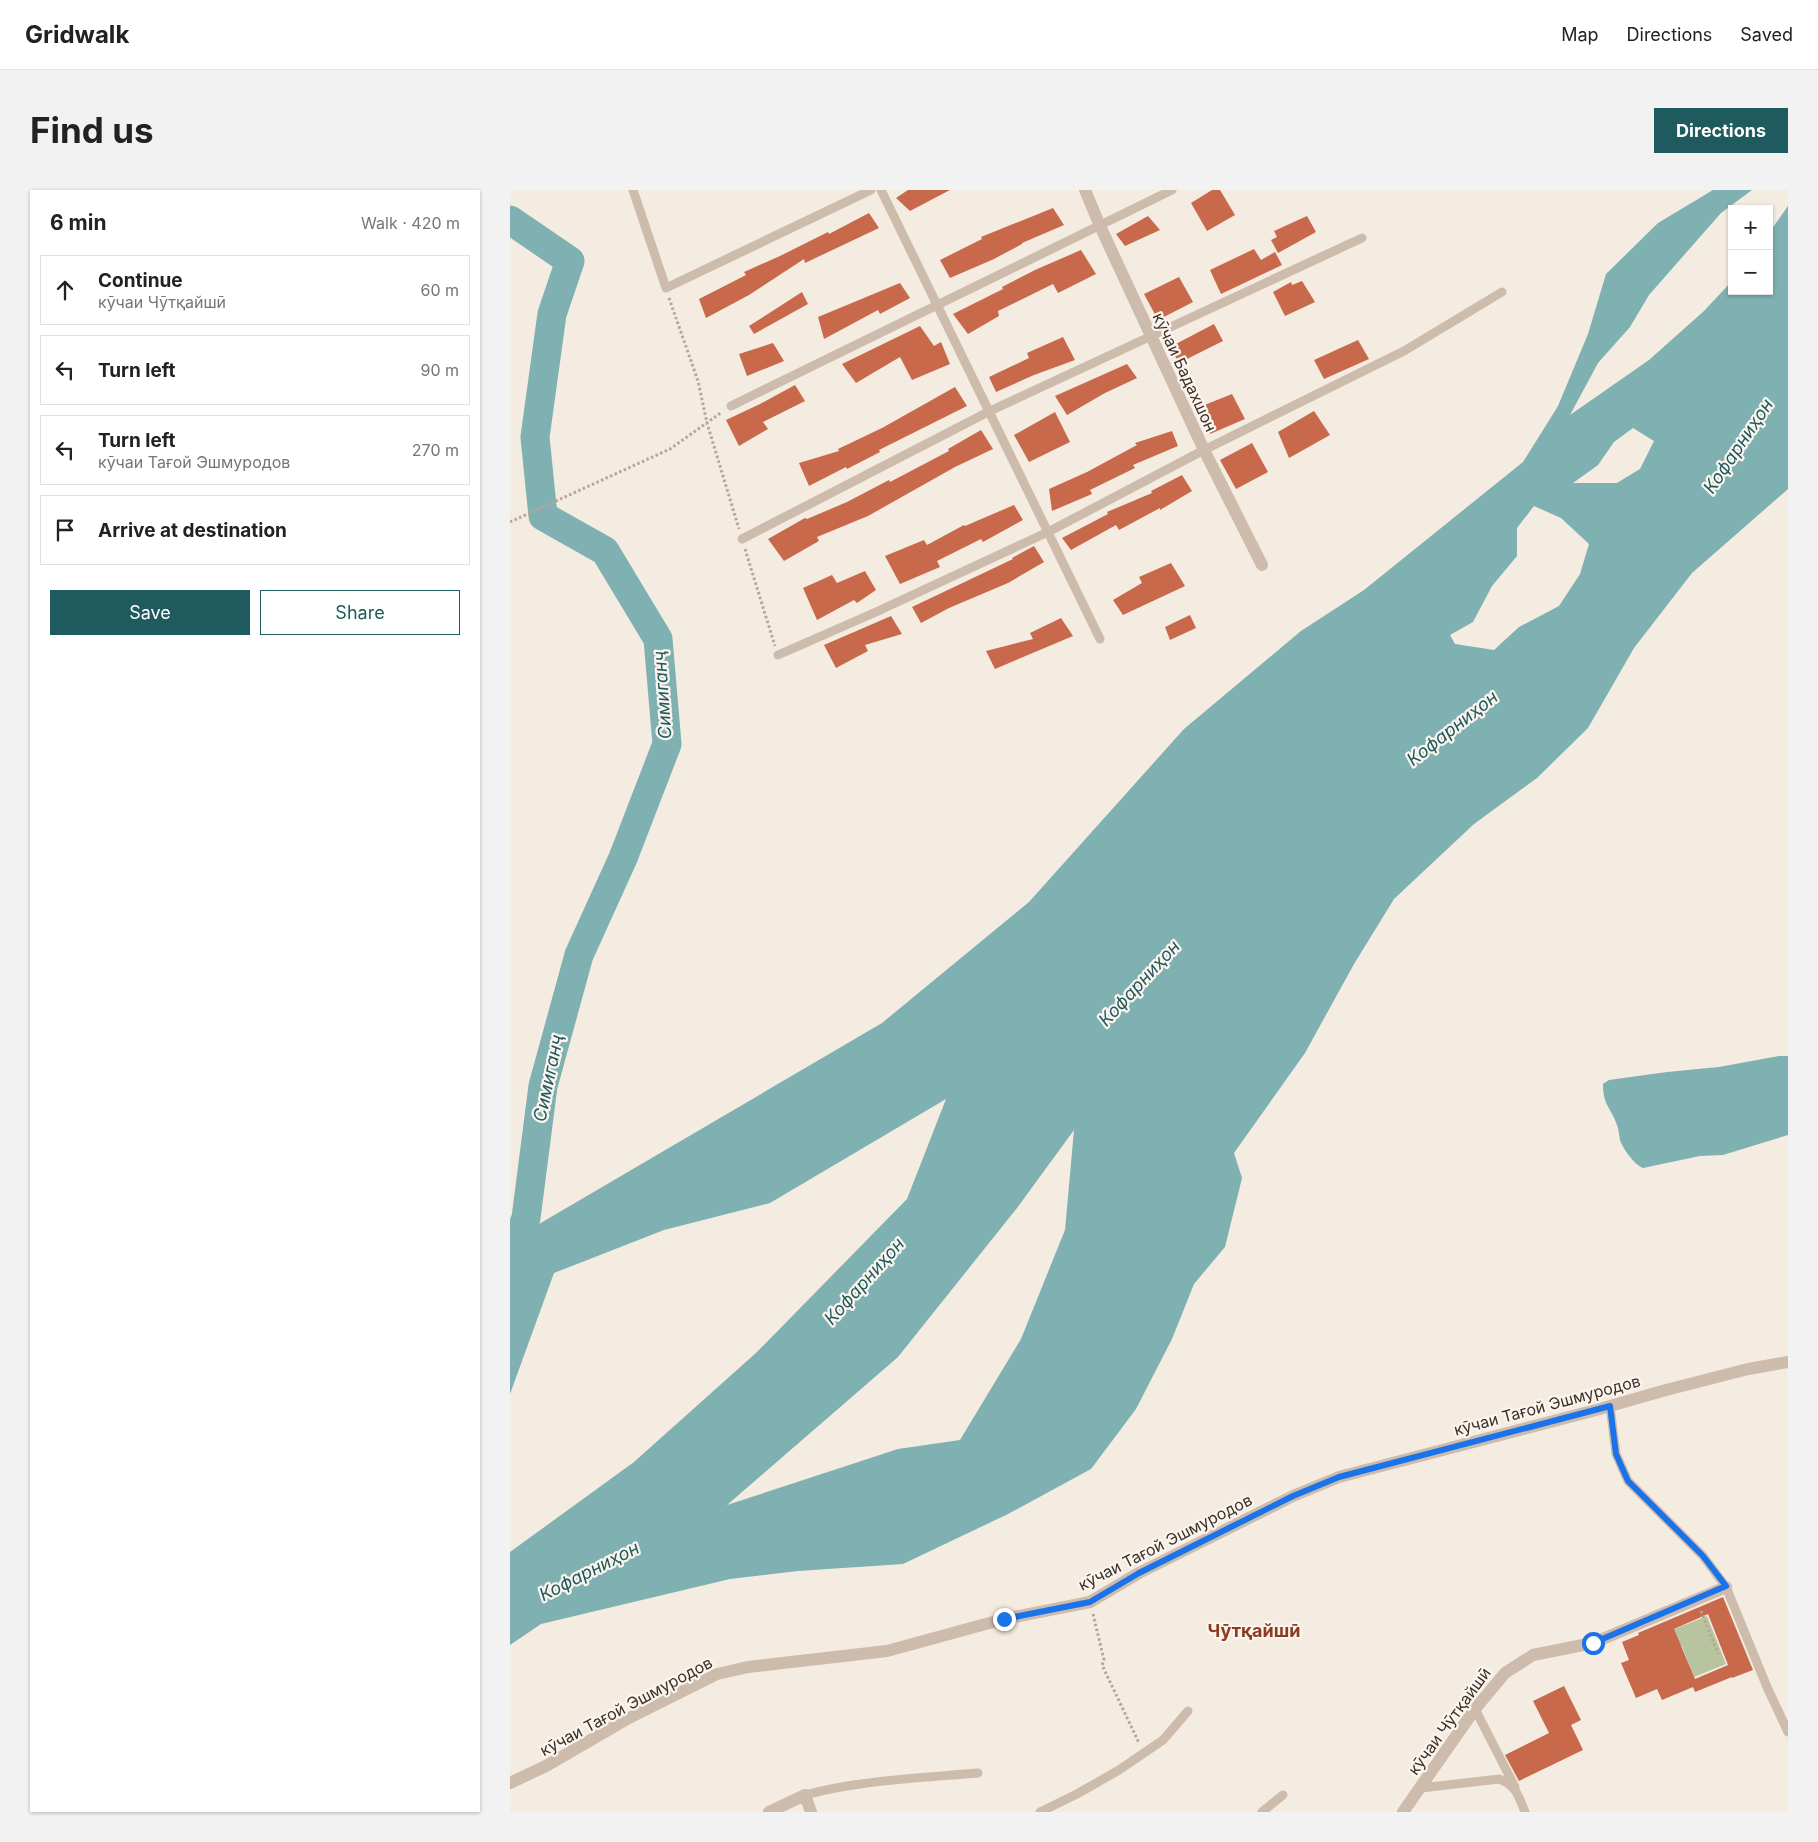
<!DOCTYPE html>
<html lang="en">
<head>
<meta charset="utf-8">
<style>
  :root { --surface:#fff; --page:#f2f2f2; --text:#222; --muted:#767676; --line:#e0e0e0; --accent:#1f5a5e }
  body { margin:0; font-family:Inter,sans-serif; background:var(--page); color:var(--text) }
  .controls { position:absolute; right:15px; top:15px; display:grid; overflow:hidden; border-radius:0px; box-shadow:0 1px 4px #0004 }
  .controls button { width:45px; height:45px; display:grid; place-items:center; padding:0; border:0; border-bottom:1px solid var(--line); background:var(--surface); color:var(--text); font:25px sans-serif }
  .stop { position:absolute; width:15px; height:15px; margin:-11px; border:4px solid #1a73e8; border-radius:50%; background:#fff }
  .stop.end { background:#1a73e8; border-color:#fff; box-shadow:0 1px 5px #0008 }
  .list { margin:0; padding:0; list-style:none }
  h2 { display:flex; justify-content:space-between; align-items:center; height:65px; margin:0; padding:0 20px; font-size:21px }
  h2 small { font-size:16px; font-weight:400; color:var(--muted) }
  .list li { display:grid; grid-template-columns:32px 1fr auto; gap:15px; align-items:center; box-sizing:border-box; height:70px; margin:0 10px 10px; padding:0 10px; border:1px solid var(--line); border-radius:0px }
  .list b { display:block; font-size:19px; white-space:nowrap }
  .list p { margin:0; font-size:16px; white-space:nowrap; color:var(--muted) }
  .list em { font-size:16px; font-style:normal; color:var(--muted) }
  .actions { display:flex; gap:10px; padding:15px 20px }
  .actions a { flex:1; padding:11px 0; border:1px solid var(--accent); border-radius:0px; text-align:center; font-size:18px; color:var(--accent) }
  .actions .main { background:var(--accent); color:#fff }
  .icon { flex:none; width:28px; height:28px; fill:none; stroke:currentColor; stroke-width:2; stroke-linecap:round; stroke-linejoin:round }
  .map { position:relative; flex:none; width:1278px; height:1622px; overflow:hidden; border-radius:0px }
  header { display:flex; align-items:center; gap:30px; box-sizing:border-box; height:70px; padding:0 25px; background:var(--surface); border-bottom:1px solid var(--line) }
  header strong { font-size:24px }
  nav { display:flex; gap:28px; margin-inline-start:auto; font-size:18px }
  .intro { display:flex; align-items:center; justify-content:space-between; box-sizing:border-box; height:120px; padding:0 30px }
  h1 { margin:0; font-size:35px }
  .button { padding:12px 22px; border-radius:0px; background:var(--accent); color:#fff; font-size:18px; font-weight:700 }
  main { display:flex; gap:30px; padding:0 30px }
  aside { flex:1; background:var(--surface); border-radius:0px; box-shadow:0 1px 4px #0004 }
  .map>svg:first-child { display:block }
  .green { fill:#b8c4a0 }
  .water { fill:#7fb0b2; fill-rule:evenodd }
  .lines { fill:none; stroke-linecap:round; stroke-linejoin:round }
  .river { stroke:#7fb0b2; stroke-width:29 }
  .building { fill:#c8694b; fill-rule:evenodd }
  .path { stroke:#b9a596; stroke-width:3; stroke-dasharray:2.5 2.5; stroke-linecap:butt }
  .service { stroke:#cdbbac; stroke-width:9 }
  .minor { stroke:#cdbbac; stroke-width:12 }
  .route { stroke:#1a73e8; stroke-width:6 }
  .labels { text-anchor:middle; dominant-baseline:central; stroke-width:4.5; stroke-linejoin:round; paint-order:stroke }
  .street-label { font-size:16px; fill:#3b302b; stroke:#fbf5ee }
  .water-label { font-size:18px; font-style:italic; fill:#1f5a5e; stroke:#fbf5ee }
  .neighbourhood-label { font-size:18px; font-weight:bold; fill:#8c3b22; stroke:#fbf5ee }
</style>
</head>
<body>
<header>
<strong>Gridwalk</strong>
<nav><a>Map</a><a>Directions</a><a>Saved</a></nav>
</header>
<div class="intro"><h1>Find us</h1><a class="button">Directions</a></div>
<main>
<aside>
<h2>6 min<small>Walk · 420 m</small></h2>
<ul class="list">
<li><svg class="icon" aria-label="ahead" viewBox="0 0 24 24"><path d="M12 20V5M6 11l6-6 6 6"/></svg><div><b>Continue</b><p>кӯчаи Чӯтқайшӣ</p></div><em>60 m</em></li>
<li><svg class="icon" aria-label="left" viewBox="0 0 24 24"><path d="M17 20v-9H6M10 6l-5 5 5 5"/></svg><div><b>Turn left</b></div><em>90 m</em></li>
<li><svg class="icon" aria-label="left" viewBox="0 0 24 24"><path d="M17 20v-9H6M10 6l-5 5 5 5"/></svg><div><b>Turn left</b><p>кӯчаи Тағой Эшмуродов</p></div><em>270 m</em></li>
<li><svg class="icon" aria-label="arrive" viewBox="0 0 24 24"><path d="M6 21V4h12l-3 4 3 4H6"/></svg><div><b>Arrive at destination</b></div></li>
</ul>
<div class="actions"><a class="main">Save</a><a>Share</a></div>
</aside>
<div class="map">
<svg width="1278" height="1622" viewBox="0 0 1278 1622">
  <rect width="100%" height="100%" fill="#f4ebe1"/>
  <!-- green -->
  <path class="green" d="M1197,1426L1216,1474L1184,1487L1172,1456L1162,1460L1155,1443Z"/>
  <!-- water -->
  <path class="water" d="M1203,0H1242L1211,23L1139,105L1120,137L1088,173L1060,225L1139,170L1194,121L1222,91V101H1259V43L1278,16V299L1182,383L1124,458L1078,538L1027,588L964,634L884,709L844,774L795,863L724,963L732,988L715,1057L684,1094L662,1149L626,1219L581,1279L498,1324L393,1374L288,1381L220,1389L31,1434L0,1455V1362L124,1272L247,1162L397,1009L436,909L260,1013L154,1040L44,1083L0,1204V1051L372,833L519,712L674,539L791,441L854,400L1013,272L1048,216L1078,144L1096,84L1148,33ZM1123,238L1144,251L1130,279L1107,293H1063L1088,275L1104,252ZM1024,316L1051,328L1079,354L1070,384L1049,416L1009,437L984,460L945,454L940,445L963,432L982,396L1007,366V338ZM564,940L555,1040L511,1149L450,1250L388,1259L217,1315L388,1167L507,1018Z
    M1269,866H1278V945L1213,965L1190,966L1133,978C1125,975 1113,959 1110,950C1109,945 1109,940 1107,935C1101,917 1093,916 1093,894L1099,890L1157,882L1209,877Z"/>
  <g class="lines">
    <!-- river -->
    <path class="river" d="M0,30L60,71L42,124L25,247L33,326L95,361L148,449L157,554L113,668L69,765L33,896L16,1028L0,1070"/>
  </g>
  <!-- building -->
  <path class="building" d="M398,0H440L400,21L386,8Z
    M702,0H710L725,25L697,41L681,13Z
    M543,18L554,35L512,53V54L484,69L440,88L430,70L472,49L471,47Z
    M359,23L369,38L295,73L294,69L239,105L196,128L189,109L236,85L234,82L270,66L318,42L319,44Z
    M638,26L650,40L615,56L606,44Z
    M797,26L806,42L768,63L761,50L767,47L764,41Z
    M744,59L751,70L765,62L772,75L711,104L700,80Z
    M571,60L586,84L548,103L543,94L488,121L489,126L458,144L443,124L493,99L492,97L525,80Z
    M669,87L683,112L648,130L634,104Z
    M792,91L805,112L775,126L763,102L781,92L782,95Z
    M390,93L400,108L370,124L368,120L314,149L308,127Z
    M292,102L298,114L244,144L239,136Z
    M704,134L713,151L669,173L660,157Z
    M410,136L424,156L431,152L440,174L402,190L390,167L346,193L332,174Z
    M553,147L565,170L524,185L486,202L479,187L519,168L517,163Z
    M848,150L859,169L814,189L804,170Z
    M263,153L274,171L237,186L229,164Z
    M617,174L627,188L595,203L557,225L545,206Z
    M285,195L295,211L253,232L258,239L229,256L216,230L250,214Z
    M445,197L457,216L369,260L370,262L337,279L336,277L299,296L289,273L329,261L328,259L372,238Z
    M722,204L735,229L700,244L687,218Z
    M804,221L820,245L779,268L768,242Z
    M545,222L560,252L519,272L504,245Z
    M471,240L483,259L445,277L358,326L307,347L309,351L274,371L258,349L295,328L297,329L337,312L379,290L380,292L439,261L438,259Z
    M662,241L668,256L623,275L625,278L580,300L582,304L542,321L539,299L577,282L627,255L625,253Z
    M742,253L758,282L726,299L710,270Z
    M672,285L682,301L650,320V318L609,340L606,335L561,360L552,348L598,324L597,322L642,303L641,301Z
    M504,315L513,330L473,352L471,349L427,371L430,377L390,394L375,366L414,350L417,355L454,335L455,336Z
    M524,356L534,372L498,393L439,418L411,433L402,417L503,369L502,368Z
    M661,373L675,396L613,425L603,410L632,393L629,387Z
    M355,381L366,400L347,413L344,410L307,430L293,398L322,385L327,393Z
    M680,425L686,438L660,450L655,437Z
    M381,426L392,444L355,455L358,461L326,478L314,455Z
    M551,428L563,446L485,479L476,461L523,449L520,443Z
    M1213,1407L1243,1480L1222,1488V1487L1185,1502L1183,1497L1152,1510L1147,1499L1126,1508L1111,1473L1119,1470L1112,1452L1129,1445L1128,1443ZM1198,1424L1218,1475L1185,1489L1164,1439Z
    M1054,1496L1071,1530L1061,1535L1073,1560L1009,1591L995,1565L1039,1543L1023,1511Z"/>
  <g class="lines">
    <!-- path -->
    <path class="path" d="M159,108L188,191L197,233L229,339
      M0,332L160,259L212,222
      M235,359L265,456
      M1191,1421L1208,1464
      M583,1424L594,1470L592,1475L629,1553"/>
    <!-- service -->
    <path class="service" d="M123,0L156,98L361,0
      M371,0L590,449
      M221,216L662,0
      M232,349L480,221L852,48
      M268,465L366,422L538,342L694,260L894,161L992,102
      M1100,1216L1106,1264L1118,1291L1193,1366L1216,1397L1257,1497L1278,1542
      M965,1519L1005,1597
      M911,1598L989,1589C1006,1595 1009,1607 1015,1622
      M295,1605C351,1590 410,1588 468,1583
      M530,1622L567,1604L609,1580L634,1563L653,1550L678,1521
      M752,1622L773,1605"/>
    <!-- minor -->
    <path class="minor" d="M575,0L590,36L694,260L752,375
      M0,1593L36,1576L117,1529L207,1484L238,1477L377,1461L494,1429L580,1412L629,1383L783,1306L829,1287L1086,1220L1156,1200L1238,1179L1278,1172
      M259,1622L295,1605L301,1622
      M893,1622L965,1519L995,1483L1023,1465L1083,1453L1216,1397"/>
  </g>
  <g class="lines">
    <!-- route -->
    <path class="route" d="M494,1429L580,1412L629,1383L783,1306L829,1287L1100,1216L1106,1264L1118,1291L1193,1366L1216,1396L1083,1453"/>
  </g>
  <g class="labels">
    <!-- street labels -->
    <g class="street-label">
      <text transform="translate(675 182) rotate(65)">кӯчаи Бадахшон</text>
      <text transform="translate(1037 1215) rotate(-15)">кӯчаи Тағой Эшмуродов</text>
      <text transform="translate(655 1352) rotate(-27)">кӯчаи Тағой Эшмуродов</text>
      <text transform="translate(116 1516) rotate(-28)">кӯчаи Тағой Эшмуродов</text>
      <text transform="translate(939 1531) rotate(-54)">кӯчаи Чӯтқайшӣ</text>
    </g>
    <!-- water labels -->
    <g class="water-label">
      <text transform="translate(1228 256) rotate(-56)">Кофарниҳон</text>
      <text transform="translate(152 505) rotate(-94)">Симиганҷ</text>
      <text transform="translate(942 538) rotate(-38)">Кофарниҳон</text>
      <text transform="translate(629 793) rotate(-47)">Кофарниҳон</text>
      <text transform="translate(38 888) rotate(-78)">Симиганҷ</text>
      <text transform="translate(354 1091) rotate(-48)">Кофарниҳон</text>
      <text transform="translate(79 1381) rotate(-27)">Кофарниҳон</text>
    </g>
    <!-- neighbourhood labels -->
    <g class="neighbourhood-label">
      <text x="744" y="1440">Чӯтқайшӣ</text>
    </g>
  </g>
</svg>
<div class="controls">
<button>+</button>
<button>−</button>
</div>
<div class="stop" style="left:1083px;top:1453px"></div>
<div class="stop end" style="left:494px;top:1429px"></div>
</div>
</main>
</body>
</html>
